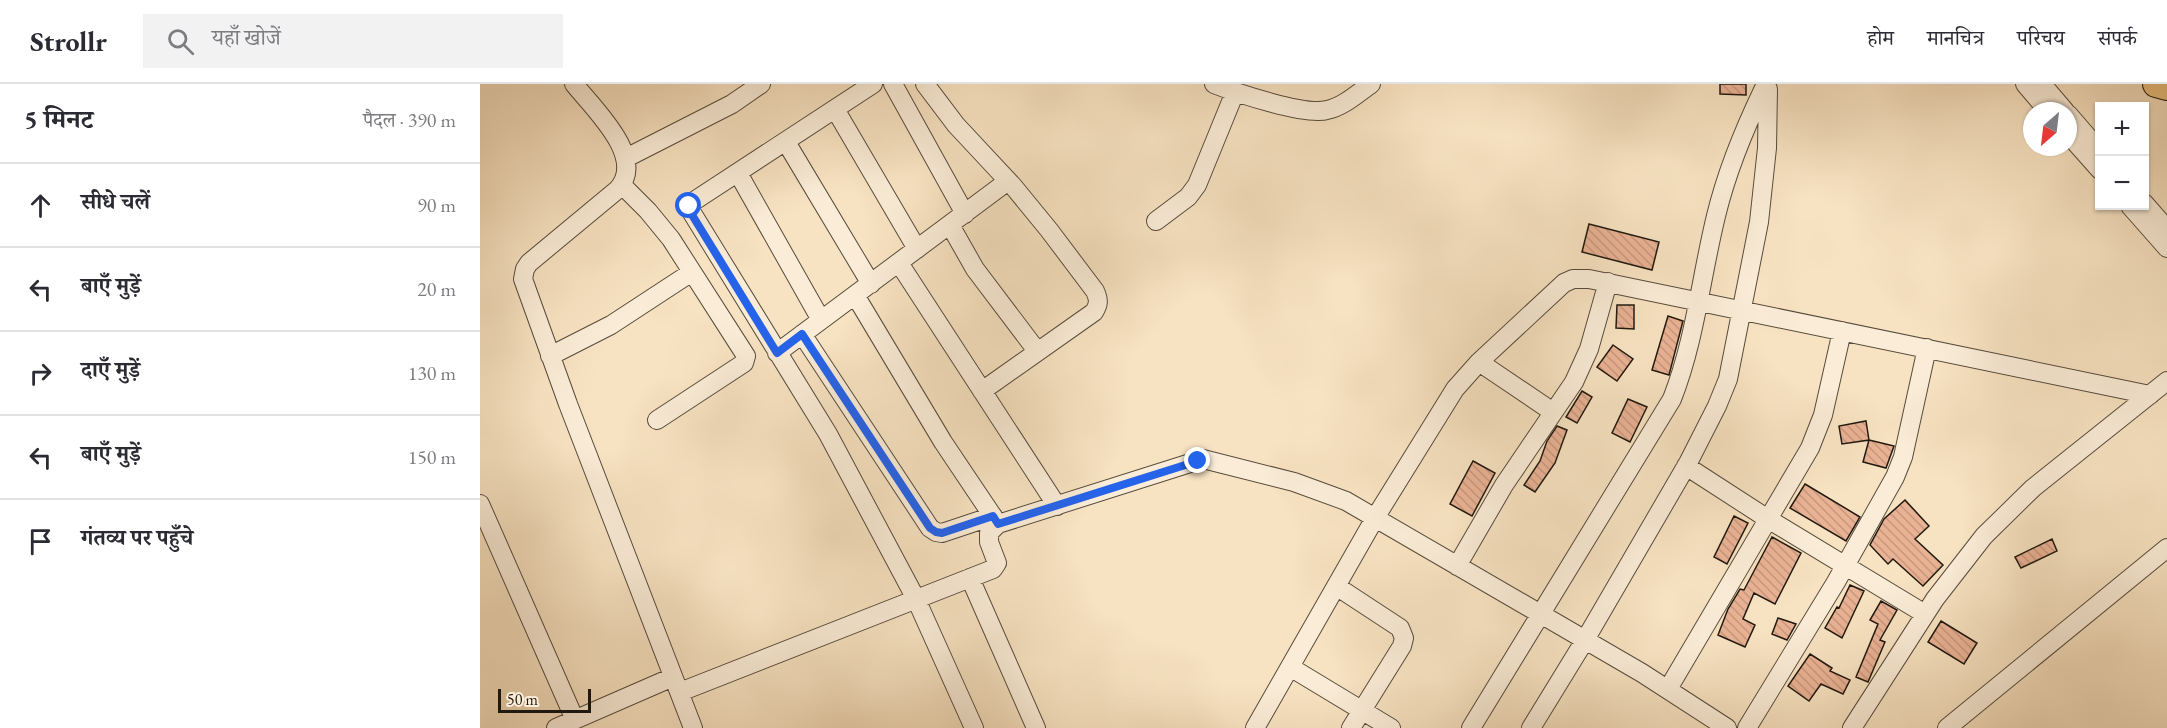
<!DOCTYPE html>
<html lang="hi">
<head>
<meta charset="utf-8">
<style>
  :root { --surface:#fff; --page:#f2f2f3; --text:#2b2b33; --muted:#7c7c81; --line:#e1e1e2 }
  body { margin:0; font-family:"EB Garamond","Noto Serif Devanagari",serif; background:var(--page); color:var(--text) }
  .controls { position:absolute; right:18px; top:18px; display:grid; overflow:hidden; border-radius:0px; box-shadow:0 2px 4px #0004 }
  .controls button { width:54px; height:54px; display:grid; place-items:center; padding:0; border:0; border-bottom:2px solid var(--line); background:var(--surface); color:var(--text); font:30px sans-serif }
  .compass { position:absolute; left:1543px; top:18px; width:54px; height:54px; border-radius:50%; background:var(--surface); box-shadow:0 2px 4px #0004; rotate:208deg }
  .scale { position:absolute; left:18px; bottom:15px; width:93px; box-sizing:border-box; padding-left:6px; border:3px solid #20190f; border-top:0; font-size:16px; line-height:21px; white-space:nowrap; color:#20190f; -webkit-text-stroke:4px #faecd7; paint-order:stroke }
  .stop { position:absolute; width:18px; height:18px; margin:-14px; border:4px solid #2563eb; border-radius:50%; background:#fff }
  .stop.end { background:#2563eb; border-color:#fff; box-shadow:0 2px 6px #0008 }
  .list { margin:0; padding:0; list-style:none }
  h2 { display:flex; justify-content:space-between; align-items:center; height:78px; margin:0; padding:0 24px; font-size:26px }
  h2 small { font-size:20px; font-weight:400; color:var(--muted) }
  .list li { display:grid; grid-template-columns:39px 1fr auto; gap:18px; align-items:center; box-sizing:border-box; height:84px; padding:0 24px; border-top:2px solid var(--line) }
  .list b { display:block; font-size:22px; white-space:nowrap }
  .list em { font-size:20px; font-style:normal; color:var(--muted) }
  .icon { flex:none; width:33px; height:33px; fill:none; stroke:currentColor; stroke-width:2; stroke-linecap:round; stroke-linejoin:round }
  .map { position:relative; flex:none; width:1687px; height:644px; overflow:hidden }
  header { display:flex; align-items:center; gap:36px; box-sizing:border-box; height:84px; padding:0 30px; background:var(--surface); border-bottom:2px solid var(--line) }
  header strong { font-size:28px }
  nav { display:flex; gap:33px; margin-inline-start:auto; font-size:21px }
  .search { width:420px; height:54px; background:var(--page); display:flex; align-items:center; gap:15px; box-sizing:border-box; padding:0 21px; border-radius:0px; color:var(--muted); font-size:22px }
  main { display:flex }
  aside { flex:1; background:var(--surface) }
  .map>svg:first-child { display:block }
  .building { fill:url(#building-back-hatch); stroke:#20190f; stroke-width:1.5 }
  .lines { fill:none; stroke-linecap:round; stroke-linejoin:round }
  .minor-casing { stroke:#564b3c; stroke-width:20 }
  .highway-casing { stroke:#20190f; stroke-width:28 }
  .minor { stroke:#faecd7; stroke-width:18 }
  .highway { stroke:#ecc180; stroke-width:26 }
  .route { stroke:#2563eb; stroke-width:8 }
</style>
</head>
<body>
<header>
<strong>Strollr</strong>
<div class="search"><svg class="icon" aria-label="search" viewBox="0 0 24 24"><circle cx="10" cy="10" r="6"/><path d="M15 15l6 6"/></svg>यहाँ खोजें</div>
<nav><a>होम</a><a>मानचित्र</a><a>परिचय</a><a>संपर्क</a></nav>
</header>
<main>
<aside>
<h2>5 मिनट<small>पैदल · 390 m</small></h2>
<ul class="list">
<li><svg class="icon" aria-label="ahead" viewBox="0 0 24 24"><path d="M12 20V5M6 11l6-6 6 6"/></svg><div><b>सीधे चलें</b></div><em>90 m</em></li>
<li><svg class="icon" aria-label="left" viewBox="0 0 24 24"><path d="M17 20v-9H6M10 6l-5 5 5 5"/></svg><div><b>बाएँ मुड़ें</b></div><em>20 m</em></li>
<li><svg class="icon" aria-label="right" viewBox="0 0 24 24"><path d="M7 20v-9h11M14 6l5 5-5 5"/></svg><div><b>दाएँ मुड़ें</b></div><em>130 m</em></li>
<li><svg class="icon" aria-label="left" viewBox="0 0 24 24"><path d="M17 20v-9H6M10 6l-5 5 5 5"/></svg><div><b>बाएँ मुड़ें</b></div><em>150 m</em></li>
<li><svg class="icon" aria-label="arrive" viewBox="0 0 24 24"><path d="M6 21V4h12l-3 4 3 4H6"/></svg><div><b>गंतव्य पर पहुँचे</b></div></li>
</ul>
</aside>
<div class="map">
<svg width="1687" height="644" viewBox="0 0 1687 644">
  <defs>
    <pattern id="building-back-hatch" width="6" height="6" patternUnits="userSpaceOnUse" patternTransform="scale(1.5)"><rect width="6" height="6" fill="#e9b294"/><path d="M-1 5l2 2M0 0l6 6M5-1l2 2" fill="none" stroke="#c8987e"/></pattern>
  </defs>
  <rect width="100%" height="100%" fill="#f7e2c1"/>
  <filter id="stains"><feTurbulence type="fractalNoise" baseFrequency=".00333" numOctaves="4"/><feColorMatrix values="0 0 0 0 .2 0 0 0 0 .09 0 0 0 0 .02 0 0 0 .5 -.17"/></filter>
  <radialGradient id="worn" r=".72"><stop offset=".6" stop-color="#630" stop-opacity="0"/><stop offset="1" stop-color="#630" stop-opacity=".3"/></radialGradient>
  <!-- building -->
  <path class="building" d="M1240,0H1266V11L1240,10Z
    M1109,140L1179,158L1172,186L1102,168Z
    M1137,221H1154V245L1136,244Z
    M1188,232L1203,237L1189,291L1172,286Z
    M1133,261L1153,275L1137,297L1117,283Z
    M1102,307L1112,313L1097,339L1086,333Z
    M1148,315L1167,323L1150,358L1132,349Z
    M1386,337L1389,356L1362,360L1359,342Z
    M1077,342L1087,346L1075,379L1055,408L1044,401L1060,377L1067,357Z
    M1389,356L1414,362L1406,384L1383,378Z
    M993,377L1015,389L992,432L970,420Z
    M1325,400L1380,433L1366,457L1310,424Z
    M1425,416L1449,442L1435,455L1463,481L1443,502L1413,475L1408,480L1390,461L1404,435Z
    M1254,432L1268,439L1247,480L1234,473Z
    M1292,453L1321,469L1295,520L1274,509L1263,535L1275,541L1265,563L1238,551L1248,525L1260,505L1264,506Z
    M1572,455L1577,467L1541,484L1535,473Z
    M1370,501L1384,507L1362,554L1345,544L1357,523L1359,524Z
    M1401,517L1417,526L1400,556L1405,558L1388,598L1376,593L1398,540L1390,536Z
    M1298,534L1316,540L1307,556L1292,550Z
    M1461,537L1497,559L1484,580L1448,558Z
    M1330,570L1352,584L1350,587L1370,596L1363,610L1341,600L1329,617L1308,602Z"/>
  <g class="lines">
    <defs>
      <path id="minor" d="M94,0C114,25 168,75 137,106L49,179L45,185L43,195L88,320L213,644
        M393,0L211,119L209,124L348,350L436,515L494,644
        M413,0L485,130
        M445,0L476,41L533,102L569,146L615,207C619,216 619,220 614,228L502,307
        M734,0C757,9 825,32 847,26C863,23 878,9 891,0
        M1545,0L1567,26
        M1562,0L1585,27
        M355,25L437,165
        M1588,30L1620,67
        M1588,50L1620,86
        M306,58L391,200
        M146,74L252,20L281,0
        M258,89L341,236
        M142,101L168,127L191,155L266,272L264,279L177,336
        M1664,119L1687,145
        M1650,122L1687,164
        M676,137L708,113L717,101L755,8
        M470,141L495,185L557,267
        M419,179L577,422
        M375,211L463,358L518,440
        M322,250L450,444L456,448L462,449L513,432
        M297,269L528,97
        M70,272L131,241L212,188
        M999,278L1073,328
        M1206,382L1288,435L1445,530
        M0,420L95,636
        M977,482L1024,401L1094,298L1109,265L1128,198
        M490,494L556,644
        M856,502L920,544L924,554L922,562L871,644
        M810,583L911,644
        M1188,605L1330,364L1343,331L1362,247
        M200,608L513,485L517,479L509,458V449L518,440L723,375L814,398L866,417L1162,589L1247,644
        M76,644L193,593
        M775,644L895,434L975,305L999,278L1084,199L1093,195H1109L1670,311
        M991,644L1192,315C1215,257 1221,193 1236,132C1247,86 1265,43 1286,0
        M1051,644L1105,556L1208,379L1237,322L1248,295L1279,138L1287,64L1288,5
        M1267,644L1356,498L1415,393L1423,373L1447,264
        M1372,644L1455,515L1504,452L1553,404L1687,297
        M1467,644L1687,464"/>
      <path id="highway" d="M1676,0L1687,3"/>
    </defs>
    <!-- minor casing -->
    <use href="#minor" class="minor-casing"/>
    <!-- highway casing -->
    <use href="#highway" class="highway-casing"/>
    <!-- minor -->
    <use href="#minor" class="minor"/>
    <!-- highway -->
    <use href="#highway" class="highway"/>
  </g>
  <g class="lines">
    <!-- route -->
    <path class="route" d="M209,122V126L297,269L322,250L450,444L456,448L462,449L513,432L518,440L718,377"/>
  </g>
  <rect width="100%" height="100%" filter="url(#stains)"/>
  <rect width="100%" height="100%" fill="url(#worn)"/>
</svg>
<div class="controls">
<button>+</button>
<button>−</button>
</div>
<svg class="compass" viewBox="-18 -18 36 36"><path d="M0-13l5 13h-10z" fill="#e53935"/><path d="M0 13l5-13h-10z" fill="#7c7c81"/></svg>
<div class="scale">50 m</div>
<div class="stop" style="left:209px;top:122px"></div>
<div class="stop end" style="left:718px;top:377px"></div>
</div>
</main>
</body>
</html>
